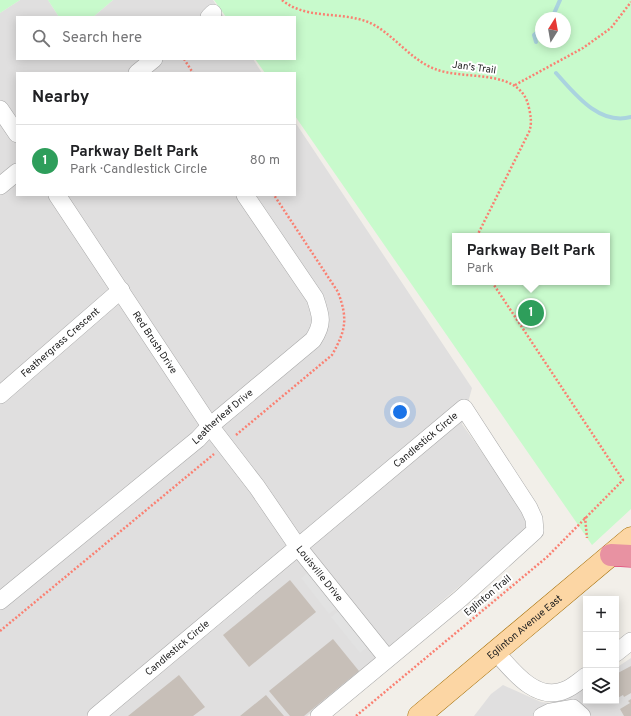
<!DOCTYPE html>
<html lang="en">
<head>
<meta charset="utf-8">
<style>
  :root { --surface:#fff; --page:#f2f2f2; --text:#202124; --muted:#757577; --line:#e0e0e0; --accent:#d40000 }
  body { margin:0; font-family:Overpass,sans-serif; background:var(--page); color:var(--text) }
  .controls { position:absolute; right:12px; bottom:12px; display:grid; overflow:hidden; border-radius:0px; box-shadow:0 2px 10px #0003 }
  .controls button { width:36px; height:36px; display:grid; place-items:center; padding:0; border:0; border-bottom:1px solid var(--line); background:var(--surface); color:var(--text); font:20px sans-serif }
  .compass { position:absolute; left:535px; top:12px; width:36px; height:36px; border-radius:50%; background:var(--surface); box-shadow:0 2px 10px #0003; rotate:11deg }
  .you { position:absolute; left:400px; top:412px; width:14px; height:14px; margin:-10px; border:3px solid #fff; border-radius:50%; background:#1a73e8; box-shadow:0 0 0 6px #1a73e833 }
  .badge { display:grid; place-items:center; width:26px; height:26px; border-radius:50%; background:var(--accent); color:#fff; font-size:13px; font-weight:700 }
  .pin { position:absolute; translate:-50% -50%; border:2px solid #fff; box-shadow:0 1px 4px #0006 }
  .popup { position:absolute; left:452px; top:233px; width:158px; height:52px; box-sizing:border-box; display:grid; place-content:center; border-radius:0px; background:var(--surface); filter:drop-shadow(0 1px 3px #0005); font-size:13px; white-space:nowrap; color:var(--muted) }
  .popup b { font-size:15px; color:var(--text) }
  .popup::after { content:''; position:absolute; left:50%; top:100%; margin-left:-8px; border:8px solid transparent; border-top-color:var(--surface) }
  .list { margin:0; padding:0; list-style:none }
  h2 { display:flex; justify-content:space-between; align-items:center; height:52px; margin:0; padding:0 16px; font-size:17px }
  h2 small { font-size:13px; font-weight:400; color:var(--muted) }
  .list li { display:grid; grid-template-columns:26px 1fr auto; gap:12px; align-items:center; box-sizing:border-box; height:72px; padding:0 16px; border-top:1px solid var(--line) }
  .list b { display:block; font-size:15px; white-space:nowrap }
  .list p { margin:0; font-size:13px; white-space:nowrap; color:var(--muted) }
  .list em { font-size:13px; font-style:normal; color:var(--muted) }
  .icon { flex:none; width:22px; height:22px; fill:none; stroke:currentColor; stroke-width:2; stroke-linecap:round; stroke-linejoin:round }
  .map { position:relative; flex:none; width:631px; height:716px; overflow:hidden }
  .search { position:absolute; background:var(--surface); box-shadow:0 2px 10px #0003; left:16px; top:16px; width:280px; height:44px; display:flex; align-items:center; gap:10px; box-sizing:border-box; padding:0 14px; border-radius:0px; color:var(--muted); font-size:15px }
  .panel { position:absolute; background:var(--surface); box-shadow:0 2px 10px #0003; left:16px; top:72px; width:280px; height:124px; border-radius:0px }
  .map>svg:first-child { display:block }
  .residential { fill:#e0dfdf }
  .park { fill:#c8facc; fill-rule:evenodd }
  .parking { fill:#e2e2e2 }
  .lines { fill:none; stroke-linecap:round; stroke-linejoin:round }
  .stream { stroke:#aad3df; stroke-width:4 }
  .building { fill:#c7bfb8 }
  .minor-casing { stroke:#a9a9a9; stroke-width:18 }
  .major-casing { stroke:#a06b00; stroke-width:23 }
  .highway-casing { stroke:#dc2a67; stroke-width:23 }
  .path { stroke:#fa8072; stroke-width:2.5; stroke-dasharray:2 2; stroke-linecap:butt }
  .minor { stroke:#fff; stroke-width:17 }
  .major { stroke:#fcd6a4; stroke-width:22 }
  .highway { stroke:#e892a2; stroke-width:22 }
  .labels { text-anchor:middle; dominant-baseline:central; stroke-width:4; stroke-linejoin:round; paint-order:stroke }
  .street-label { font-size:10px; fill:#222; stroke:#fff }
</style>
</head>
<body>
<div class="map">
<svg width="631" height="716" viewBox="0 0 631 716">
  <rect width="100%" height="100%" fill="#f2efe9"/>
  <!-- residential -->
  <path class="residential" d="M20,0H48L59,17H17V59H253L262,73H17V195H295V122L472,388L462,424L533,524L307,716H0V13Z
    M113,0H213L224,17H93Z
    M631,658V716H474L491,694L503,685L541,702L549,703L567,697L586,688V701H616V668Z"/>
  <!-- park -->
  <path class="park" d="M0,0H20L0,13Z
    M48,0H113L93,17H59Z
    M214,0H631V509L592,545L295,116V73H265L255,59H295V17H226ZM541,18H565V42H541ZM455,236H607V282H455Z"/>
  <!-- parking -->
  <path class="parking" d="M310,571L338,607L329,614L301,578Z
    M340,610L369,646L360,653L331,617Z"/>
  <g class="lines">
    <!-- stream -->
    <path class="stream" d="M552,18L560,0
      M536,42L534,35L541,29
      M556,73C574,93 599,126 631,117"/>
  </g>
  <!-- building -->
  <path class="building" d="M290,580L316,612L249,667L223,635Z
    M333,639L359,671L304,716H290L269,691Z
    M631,666V693L624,697L623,695L616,699V674Z
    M179,675L205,707L193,716H128Z
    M266,695L284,716H240Z
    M631,699V716H624L620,709L630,703L628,701Z"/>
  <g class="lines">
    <defs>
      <g id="minor">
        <path d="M209,17L213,13"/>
        <path d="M137,73L154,59"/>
        <path d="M0,109L17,134"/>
        <path d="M0,186L17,172"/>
        <path id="s1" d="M57,195L210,426L257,487L298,547L387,658"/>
        <path id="s2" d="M0,395L121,290"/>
        <path id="s3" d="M0,601L198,439L210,426L313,340C324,323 321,316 315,298L245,195"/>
        <path d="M495,651C512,670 536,703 565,690C573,687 579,681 586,676"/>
        <path d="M616,653L631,641"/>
        <path id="s4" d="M96,716L464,408L529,508L534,519L535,531L460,599L319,716"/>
        <path d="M542,716L550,712L573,708L582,716"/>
      </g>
      <g id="major">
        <path id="s5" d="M419,716L631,538"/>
      </g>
      <path id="highway" d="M611,555L631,556"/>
    </defs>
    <!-- minor casing -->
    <use href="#minor" class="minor-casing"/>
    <!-- major casing -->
    <use href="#major" class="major-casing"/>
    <!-- highway casing -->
    <use href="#highway" class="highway-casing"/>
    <!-- path -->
    <path class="path" d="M282,0C306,20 340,11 368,22C392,32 410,60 435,69C465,81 521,67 529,108C531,117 532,124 529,132L477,236
      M184,59L193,73
      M515,85L583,48L611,28L631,2
      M236,435L332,355C346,330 348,319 338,292L274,195
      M585,517L587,538
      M0,631L214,454
      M356,716L547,557L623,480L492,282"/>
    <!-- minor -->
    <use href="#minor" class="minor"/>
    <!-- major -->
    <use href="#major" class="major"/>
    <!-- highway -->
    <use href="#highway" class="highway"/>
  </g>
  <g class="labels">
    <!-- street labels -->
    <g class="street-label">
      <text transform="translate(474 68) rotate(8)">Jan's Trail</text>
      <text stroke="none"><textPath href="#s1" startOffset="177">Red Brush Drive</textPath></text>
      <text stroke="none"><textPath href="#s2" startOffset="80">Feathergrass Crescent</textPath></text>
      <text stroke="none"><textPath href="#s3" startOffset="289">Leatherleaf Drive</textPath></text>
      <text stroke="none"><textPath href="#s4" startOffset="430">Candlestick Circle</textPath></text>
      <text stroke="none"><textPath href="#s1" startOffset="461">Louisville Drive</textPath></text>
      <text transform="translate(488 596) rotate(-40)">Eglinton Trail</text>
      <text stroke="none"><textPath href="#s5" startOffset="138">Eglinton Avenue East</textPath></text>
      <text stroke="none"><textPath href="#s4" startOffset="106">Candlestick Circle</textPath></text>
    </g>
  </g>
</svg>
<div class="controls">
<button>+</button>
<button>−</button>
<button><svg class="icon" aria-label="layers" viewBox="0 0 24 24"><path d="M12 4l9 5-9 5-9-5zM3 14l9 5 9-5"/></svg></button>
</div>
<svg class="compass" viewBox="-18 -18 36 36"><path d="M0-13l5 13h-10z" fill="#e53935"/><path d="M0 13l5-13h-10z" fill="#757577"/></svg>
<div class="you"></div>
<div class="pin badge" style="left:531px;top:313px;background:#2e9e5b">1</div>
<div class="popup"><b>Parkway Belt Park</b>Park</div>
<div class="search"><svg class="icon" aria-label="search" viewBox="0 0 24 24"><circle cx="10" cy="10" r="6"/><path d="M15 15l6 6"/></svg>Search here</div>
<section class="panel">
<h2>Nearby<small></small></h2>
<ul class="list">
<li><span class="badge" style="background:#2e9e5b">1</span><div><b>Parkway Belt Park</b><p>Park · Candlestick Circle</p></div><em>80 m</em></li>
</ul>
</section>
</div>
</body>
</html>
